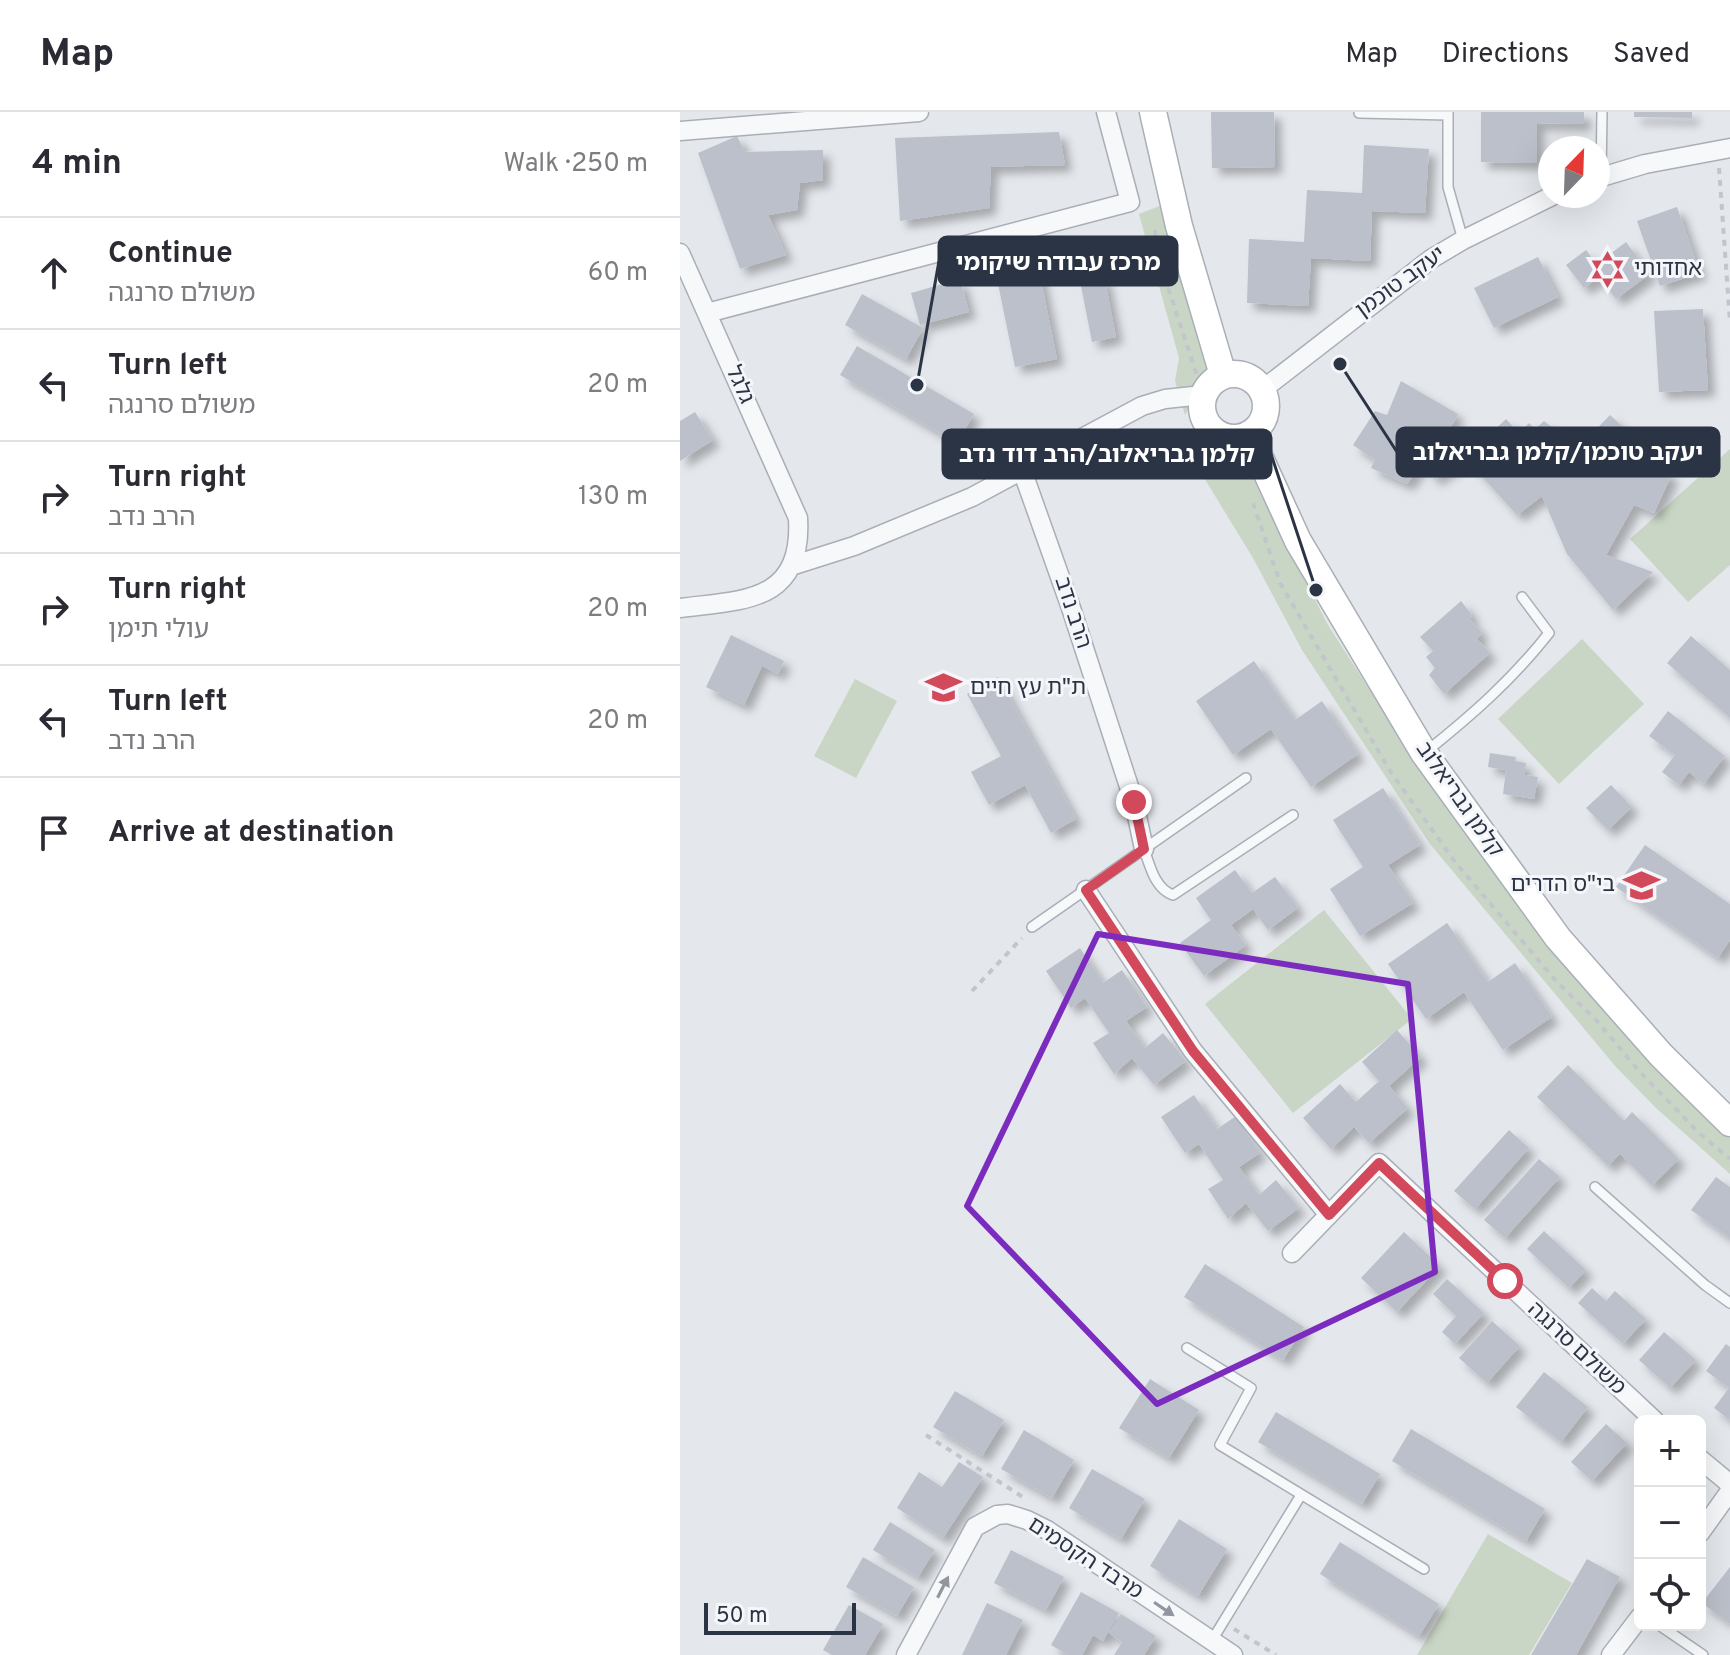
<!DOCTYPE html>
<html lang="en">
<head>
<meta charset="utf-8">
<style>
  :root { --surface:#fff; --page:#f7f7f7; --text:#2b2b33; --muted:#7c7c81; --line:#e1e1e2 }
  body { margin:0; font-family:Overpass,"Noto Sans Hebrew",sans-serif; background:var(--page); color:var(--text) }
  .controls { position:absolute; right:24px; bottom:24px; display:grid; overflow:hidden; border-radius:12px; box-shadow:0 8px 32px #0002 }
  .controls button { width:72px; height:72px; display:grid; place-items:center; padding:0; border:0; border-bottom:2px solid var(--line); background:var(--surface); color:var(--text); font:40px sans-serif }
  .compass { position:absolute; left:858px; top:24px; width:72px; height:72px; border-radius:50%; background:var(--surface); box-shadow:0 8px 32px #0002; rotate:23deg }
  .scale { position:absolute; left:24px; bottom:20px; width:152px; box-sizing:border-box; padding-left:8px; border:4px solid #2b3445; border-top:0; font-size:22px; line-height:28px; white-space:nowrap; color:#2b3445; -webkit-text-stroke:6px #f4f6f9; paint-order:stroke }
  .stop { position:absolute; width:24px; height:24px; margin:-18px; border:6px solid #d1495b; border-radius:50%; background:#fff }
  .stop.end { background:#d1495b; border-color:#fff; box-shadow:0 2px 8px #0008 }
  .list { margin:0; padding:0; list-style:none }
  h2 { display:flex; justify-content:space-between; align-items:center; height:104px; margin:0; padding:0 32px; font-size:34px }
  h2 small { font-size:26px; font-weight:400; color:var(--muted) }
  .list li { display:grid; grid-template-columns:52px 1fr auto; gap:24px; align-items:center; box-sizing:border-box; height:112px; padding:0 32px; border-top:2px solid var(--line) }
  .list b { display:block; font-size:30px; white-space:nowrap }
  .list p { margin:0; font-size:26px; white-space:nowrap; color:var(--muted) }
  .list em { font-size:26px; font-style:normal; color:var(--muted) }
  .icon { flex:none; width:44px; height:44px; fill:none; stroke:currentColor; stroke-width:2; stroke-linecap:round; stroke-linejoin:round }
  .map { position:relative; flex:none; width:1050px; height:1543px; overflow:hidden }
  header { display:flex; align-items:center; gap:48px; box-sizing:border-box; height:112px; padding:0 40px; background:var(--surface); border-bottom:2px solid var(--line) }
  header strong { font-size:38px }
  nav { display:flex; gap:44px; margin-inline-start:auto; font-size:28px }
  main { display:flex }
  aside { flex:1; background:var(--surface) }
  .map>svg:first-child { display:block }
  .green { fill:#c9d6c5 }
  .building { fill:#bbc0ca; filter:url(#shadow) }
  .lines { fill:none; stroke-linecap:round; stroke-linejoin:round }
  .lane-casing { stroke:#a9aeb7; stroke-width:12 }
  .street-casing { stroke:#a9aeb7; stroke-width:21 }
  .secondary-casing { stroke:#a9aeb7; stroke-width:29 }
  .path { stroke:#c2c5cb; stroke-width:4; stroke-dasharray:6 6; stroke-linecap:butt }
  .lane { stroke:#f7f8fa; stroke-width:9 }
  .street { stroke:#f7f8fa; stroke-width:18 }
  .secondary { stroke:#fff; stroke-width:26 }
  .oneway { fill:#9196a0 }
  .route { stroke:#d1495b; stroke-width:10 }
  .marked { fill:none; stroke:#7b2cbf; stroke-width:6; stroke-linejoin:round }
  .labels { text-anchor:middle; dominant-baseline:central; stroke-width:6; stroke-linejoin:round; paint-order:stroke }
  .poi-label { font-size:22px; fill:#2b3445; stroke:#f4f6f9; text-anchor:start }
  .street-label { font-size:22px; fill:#2b3445; stroke:#f4f6f9 }
  .leader { fill:none; stroke:#2b3445; stroke-width:3 }
  .callout-dot { fill:#2b3445; stroke:#f4f6f9; stroke-width:3 }
  .callout { fill:#2b3445; stroke:#2b3445; stroke-width:3 }
  .callout-label { font-size:24px; text-anchor:middle; font-weight:bold; fill:#fff }
</style>
</head>
<body>
<header>
<strong>Map</strong>
<nav><a>Map</a><a>Directions</a><a>Saved</a></nav>
</header>
<main>
<aside>
<h2>4 min<small>Walk · 250 m</small></h2>
<ul class="list">
<li><svg class="icon" aria-label="ahead" viewBox="0 0 24 24"><path d="M12 20V5M6 11l6-6 6 6"/></svg><div><b>Continue</b><p>משולם סרנגה</p></div><em>60 m</em></li>
<li><svg class="icon" aria-label="left" viewBox="0 0 24 24"><path d="M17 20v-9H6M10 6l-5 5 5 5"/></svg><div><b>Turn left</b><p>משולם סרנגה</p></div><em>20 m</em></li>
<li><svg class="icon" aria-label="right" viewBox="0 0 24 24"><path d="M7 20v-9h11M14 6l5 5-5 5"/></svg><div><b>Turn right</b><p>הרב נדב</p></div><em>130 m</em></li>
<li><svg class="icon" aria-label="right" viewBox="0 0 24 24"><path d="M7 20v-9h11M14 6l5 5-5 5"/></svg><div><b>Turn right</b><p>עולי תימן</p></div><em>20 m</em></li>
<li><svg class="icon" aria-label="left" viewBox="0 0 24 24"><path d="M17 20v-9H6M10 6l-5 5 5 5"/></svg><div><b>Turn left</b><p>הרב נדב</p></div><em>20 m</em></li>
<li><svg class="icon" aria-label="arrive" viewBox="0 0 24 24"><path d="M6 21V4h12l-3 4 3 4H6"/></svg><div><b>Arrive at destination</b></div></li>
</ul>
</aside>
<div class="map">
<svg width="1050" height="1543" viewBox="0 0 1050 1543">
  <defs>
    <filter id="shadow"><feDropShadow dx="7" dy="7" stdDeviation="4" flood-color="#0004"/></filter>
  </defs>
  <rect width="100%" height="100%" fill="#e4e7ec"/>
  <!-- green -->
  <path class="green" d="M487,91L533,256L505,303L495,269L499,246L459,102Z
    M518,322L543,334H563L610,439L648,513L756,681L855,812L1025,1004L1050,1026V1062L976,996L936,955L750,732L622,538L573,446L507,338Z
    M1050,337V453L1008,490L950,427Z
    M902,527L964,592L879,672L818,607Z
    M175,567L217,589L176,666L134,644Z
    M644,798L732,907L613,1001L525,892Z
    M808,1422L892,1471L849,1543H737Z"/>
  <!-- building -->
  <path class="building" d="M531,0H594L595,55L532,56Z
    M801,0H904V12L857,11V51L801,50Z
    M954,0H1012V6L954,5Z
    M379,20L385,53L311,55L309,96L220,109L215,26Z
    M57,24L65,40L143,38V68L120,71L117,98L88,103L106,143L60,157L18,41Z
    M684,33L749,37L745,101L692,99L690,149L631,146L628,194L567,191L569,127L624,130L627,78L682,81Z
    M997,95L1020,161L980,174L957,109Z
    M946,130L970,162L936,187L919,165L904,176L886,153L906,138L917,152Z
    M858,145L878,185L814,216L794,176Z
    M358,154L377,247L335,255L316,162Z
    M424,164L436,225L412,230L400,169Z
    M280,167L289,200L240,213L231,181Z
    M182,182L243,216L226,247L165,213Z
    M1023,197L1028,278L979,280L974,199Z
    M177,234L294,302L277,331L160,263Z
    M721,269L778,302L771,315L795,336L826,307L839,321L849,311L855,317L864,309L880,321L860,341L854,338L843,355L858,363L879,340L910,358L915,337L906,328L930,303L953,324L952,338L961,349L992,362L974,401L954,393L926,443L973,460L933,498L887,442L862,384L837,403L786,347L754,367L742,351L727,372L691,356L695,348L673,333L695,299L707,303Z
    M15,300L33,328L0,349V309Z
    M781,489L792,503L790,507L802,521L797,527L810,541L764,582L749,563L755,556L746,545L753,539L740,525Z
    M51,523L104,549L98,562L82,554L64,593L26,575Z
    M1011,524L1050,558V606L987,551Z
    M574,549L615,608L642,589L678,642L631,675L591,617L553,643L516,589Z
    M318,565L396,707L371,721L345,673L309,693L291,660L321,644L287,582Z
    M988,599L1045,644L1024,672L1009,660L999,673L982,660L995,643L969,624Z
    M810,641L836,645L835,649L846,651L844,663L858,665L854,687L823,682L826,658L808,655Z
    M931,673L952,695L928,718L906,696Z
    M703,676L740,733L708,753L733,791L680,824L650,777L683,755L653,708Z
    M965,733L1050,792V828L1038,846L936,775Z
    M555,758L572,781L595,765L618,796L588,818L573,797L551,813L566,833L524,864L500,831L531,808L516,786Z
    M767,811L808,870L835,851L872,905L823,938L784,880L746,907L708,852Z
    M400,836L423,871L442,858L467,895L446,909L465,936L483,921L506,949L474,973L452,946L434,962L413,931L429,921L405,886L391,896L366,859Z
    M717,918L741,945L709,974L728,996L689,1031L674,1015L651,1037L623,1006L660,972L676,990L699,969L682,950Z
    M888,953L944,1009L952,1000L999,1047L972,1074L940,1042L928,1054L857,985Z
    M514,983L537,1017L556,1004L580,1041L559,1055L579,1083L596,1068L619,1096L588,1119L566,1091L548,1107L528,1077L543,1068L519,1032L505,1041L481,1005Z
    M829,1018L849,1036L795,1097L774,1079Z
    M859,1047L880,1065L825,1126L804,1108Z
    M1036,1065L1050,1075V1126L1011,1098Z
    M864,1119L906,1158L889,1176L847,1137Z
    M724,1120L760,1154L717,1200L681,1166Z
    M525,1152L624,1215L603,1248L504,1185Z
    M767,1167L804,1201L775,1232L762,1220L776,1204L753,1182Z
    M912,1176L926,1189L935,1179L966,1207L943,1232L898,1191Z
    M812,1209L840,1234L807,1271L779,1246Z
    M984,1220L1016,1248L990,1276L959,1248Z
    M1046,1232L1050,1235V1308L1034,1296L1049,1276L1026,1259Z
    M864,1260L908,1295L881,1330L836,1295Z
    M470,1267L519,1298L489,1346L439,1316Z
    M275,1279L324,1308L302,1344L253,1315Z
    M596,1300L700,1362L682,1392L578,1330Z
    M926,1312L947,1331L912,1369L891,1350Z
    M731,1317L865,1397L846,1429L712,1349Z
    M344,1318L394,1348L372,1386L321,1357Z
    M279,1350L303,1365L263,1426L217,1396L239,1360L262,1375Z
    M412,1357L465,1387L441,1427L389,1396Z
    M499,1407L547,1437L518,1484L470,1454Z
    M210,1410L255,1438L238,1465L193,1438Z
    M660,1430L759,1492L739,1524L640,1462Z
    M331,1438L384,1465L366,1498L314,1471Z
    M183,1445L234,1475L217,1504L166,1475Z
    M907,1447L940,1465L896,1543H851Z
    M1050,1455V1512L1022,1491Z
    M401,1480L439,1501L423,1529L413,1523L402,1543H388L371,1533Z
    M307,1491L343,1508L326,1543H282Z
    M169,1493L203,1512L185,1543H152L143,1538Z
    M441,1502L476,1524L464,1543H434L442,1530L429,1521Z"/>
  <g class="lines">
    <defs>
      <path id="lane" d="M768,0V75L783,128
        M679,1L768,3
        M921,65L922,0
        M747,639C792,603 833,567 869,521L842,485
        M464,737C470,754 475,777 493,783L613,703
        M352,815L566,666
        M915,1075L1025,1173L1050,1191
        M507,1236L571,1276L540,1333L744,1457
        M979,1513L1023,1543
        M531,1530L621,1383"/>
      <path id="street" d="M0,19L239,0
        M918,66L965,52L1050,36
        M0,141L118,406C123,491 63,488 0,496
        M27,201L450,90L426,0
        M582,278L751,147L783,128L872,84
        M342,358L391,496L454,690L464,737
        M111,454L174,434L292,385L462,294L485,287L523,283
        M406,778L513,939L649,1103
        M612,1141L699,1051L975,1309
        M1020,1347L1050,1372
        M1020,1421L1050,1379
        M226,1543L295,1415L317,1403L328,1402L347,1408L367,1418L553,1543
        M931,1543L960,1505"/>
      <path id="secondary" d="M473,0L499,114L543,263
        M522 294a32 32 0 1 1 64 0a32 32 0 1 1-64 0Z
        M569,322L618,429L744,641L878,826L981,943L1050,1011"/>
    </defs>
    <!-- lane casing -->
    <use href="#lane" class="lane-casing"/>
    <!-- street casing -->
    <use href="#street" class="street-casing"/>
    <!-- secondary casing -->
    <use href="#secondary" class="secondary-casing"/>
    <!-- path -->
    <path class="path" d="M1039,56L1050,210
      M475,118L479,148L518,267
      M573,391L600,471L710,659L775,750L877,870L917,909L959,959L1018,1020L1050,1047
      M292,879L342,826
      M246,1323L346,1387
      M554,1517L596,1543"/>
    <!-- lane -->
    <use href="#lane" class="lane"/>
    <!-- street -->
    <use href="#street" class="street"/>
    <!-- secondary -->
    <use href="#secondary" class="secondary"/>
  </g>
  <!-- one-way arrows -->
  <defs><path id="oneway-solid" d="M-6-.8H1V-3.2L6.5 0L1 3.2V.8H-6Z" transform="scale(2)"/></defs>
  <g class="oneway">
    <use href="#oneway-solid" transform="translate(263 1475) rotate(-63)"/>
    <use href="#oneway-solid" transform="translate(484 1497) rotate(34)"/>
  </g>
  <g class="lines">
    <!-- route -->
    <path class="route" d="M454,690L464,737L406,778L513,939L649,1103L699,1051L825,1169"/>
  </g>
  <!-- marked area -->
  <path class="marked" d="M418,822L728,872L755,1160L477,1292L287,1094Z"/>
  <!-- icons -->
  <defs>
    <symbol id="synagogue-bare" viewBox="-9 -9 18 18"><path d="M0-6.5L5.6 3.2H-5.6ZM0 6.5L5.6-3.2H-5.6Z" fill="#d1495b" stroke="#f4f6f9" stroke-width="2.5" paint-order="stroke"/></symbol>
    <symbol id="school-bare" viewBox="-9 -9 18 18"><path d="M0-5L7-2L0 1L-7-2ZM-4 1L0 2.5L4 1V4Q0 6-4 4Z" fill="#d1495b" stroke="#f4f6f9" stroke-width="2.5" paint-order="stroke"/></symbol>
  </defs>
  <g fill-rule="evenodd">
    <use href="#synagogue-bare" x="902" y="132" width="51" height="51"/>
    <use href="#school-bare" x="238" y="550" width="51" height="51"/>
    <use href="#school-bare" x="936" y="748" width="51" height="51"/>
  </g>
  <g class="labels">
    <!-- poi labels -->
    <g class="poi-label">
      <text x="954" y="157">אחדותי</text>
      <text x="290" y="576">ת"ת עץ חיים</text>
      <text x="935" y="773" text-anchor="end">בי"ס הדרים</text>
    </g>
    <!-- street labels -->
    <g class="street-label">
      <text transform="translate(721 171) rotate(-36)">יעקב טוכמן</text>
      <text transform="translate(59 273) rotate(66)">גלגל</text>
      <text transform="translate(392 501) rotate(72)">הרב נדב</text>
      <text transform="translate(779 688) rotate(55)">קלמן גבריאלוב</text>
      <text transform="translate(896 1237) rotate(43)">משולם סרנגה</text>
      <text transform="translate(405 1447) rotate(33)">מרבד הקסמים</text>
    </g>
  </g>
  <!-- callouts -->
  <path class="leader" d="M237 273L259 149M660 252L717 340M636 478L591 342"/>
  <g class="callout-dot">
    <circle cx="237" cy="273" r="8"/>
    <circle cx="660" cy="252" r="8"/>
    <circle cx="636" cy="478" r="8"/>
  </g>
  <g class="callout">
    <rect x="259" y="125" width="238" height="48" rx="8"/>
    <rect x="717" y="316" width="322" height="48" rx="8"/>
    <rect x="263" y="318" width="328" height="48" rx="8"/>
  </g>
  <g class="callout-label">
    <text x="378" y="158">מרכז עבודה שיקומי</text>
    <text x="878" y="348">יעקב טוכמן/קלמן גבריאלוב</text>
    <text x="427" y="350">קלמן גבריאלוב/הרב דוד נדב</text>
  </g>
</svg>
<div class="controls">
<button>+</button>
<button>−</button>
<button><svg class="icon" aria-label="locate" viewBox="0 0 24 24"><circle cx="12" cy="12" r="6"/><path d="M12 2v4M12 18v4M2 12h4M18 12h4"/></svg></button>
</div>
<svg class="compass" viewBox="-18 -18 36 36"><path d="M0-13l5 13h-10z" fill="#e53935"/><path d="M0 13l5-13h-10z" fill="#7c7c81"/></svg>
<div class="scale">50 m</div>
<div class="stop" style="left:825px;top:1169px"></div>
<div class="stop end" style="left:454px;top:690px"></div>
</div>
</main>
</body>
</html>
